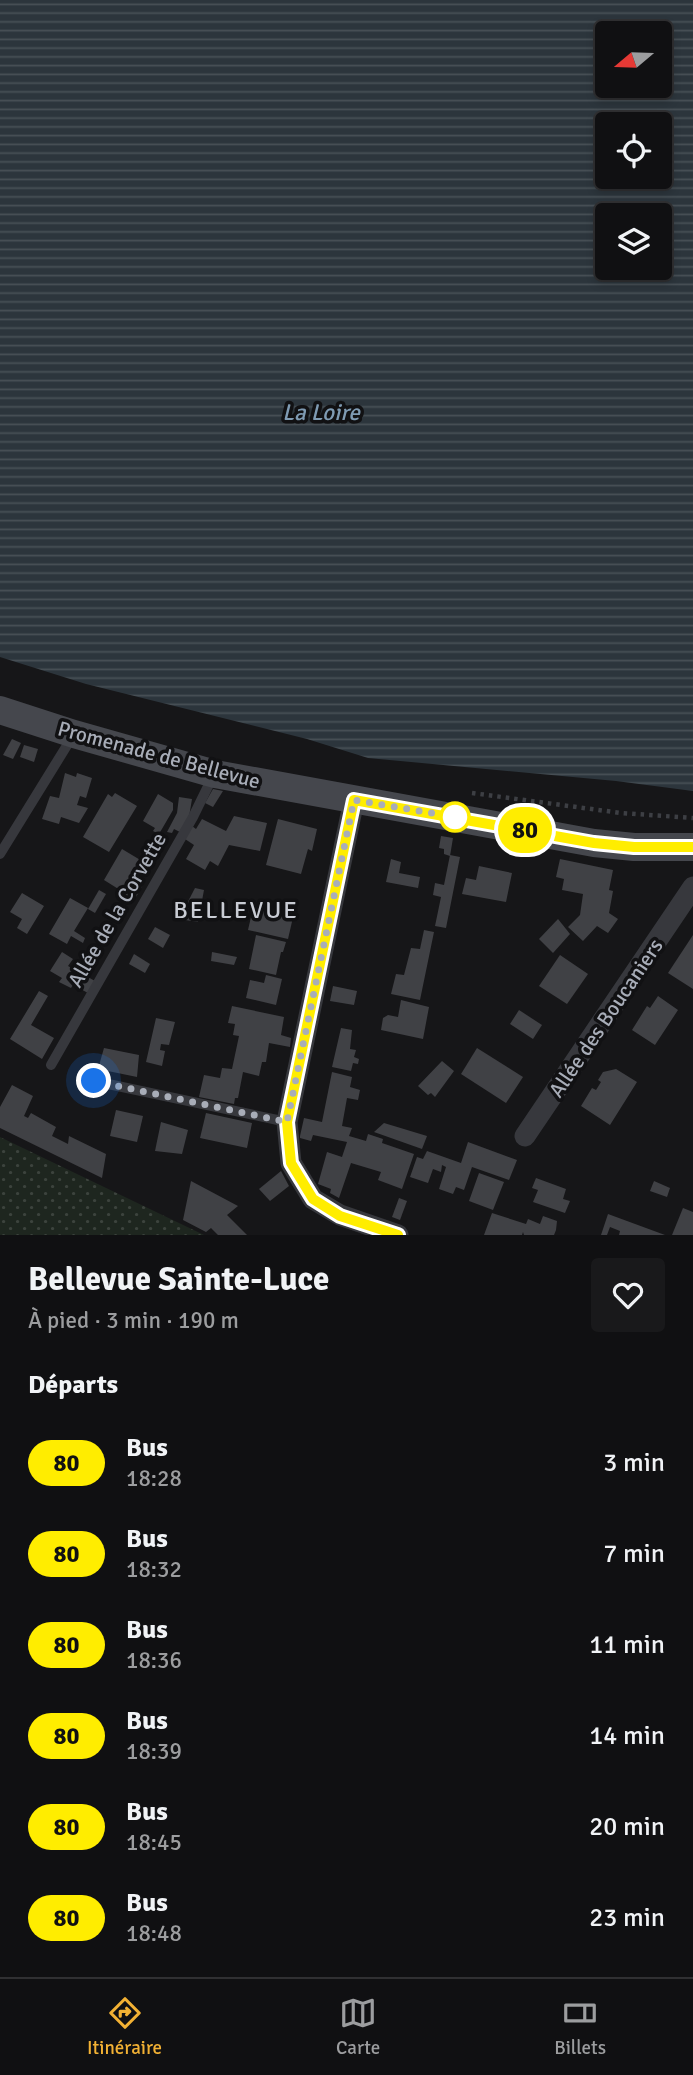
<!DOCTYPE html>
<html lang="fr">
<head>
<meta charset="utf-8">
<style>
	:root { --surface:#101012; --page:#19191b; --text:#f1f3f6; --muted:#9c9d9f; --line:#303032; --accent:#f2b134 }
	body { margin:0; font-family:Signika,sans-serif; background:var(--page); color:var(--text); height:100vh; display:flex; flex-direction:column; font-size:26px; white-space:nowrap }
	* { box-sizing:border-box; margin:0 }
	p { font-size:23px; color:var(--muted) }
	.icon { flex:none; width:38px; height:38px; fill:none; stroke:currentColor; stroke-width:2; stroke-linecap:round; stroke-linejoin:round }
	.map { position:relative; height:1235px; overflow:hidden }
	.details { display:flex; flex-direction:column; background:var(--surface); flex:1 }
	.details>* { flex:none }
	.badge { padding:0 14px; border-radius:23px; font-size:24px; line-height:46px }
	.needle { width:46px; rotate:251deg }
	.buttons { position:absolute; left:595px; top:21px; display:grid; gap:14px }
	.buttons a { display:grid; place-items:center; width:77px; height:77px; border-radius:7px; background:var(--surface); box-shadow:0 4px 10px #0003,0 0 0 2px var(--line); font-size:35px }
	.you { position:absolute; width:35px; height:35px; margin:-18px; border:5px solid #fff; border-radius:50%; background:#1a73e8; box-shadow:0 0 0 10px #1a73e833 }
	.map>.badge { position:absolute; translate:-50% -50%; box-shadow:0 0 0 4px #fff }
	h2 { padding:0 28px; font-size:26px; line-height:63px }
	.round { display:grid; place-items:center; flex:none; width:74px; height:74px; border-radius:7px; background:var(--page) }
	.summary { display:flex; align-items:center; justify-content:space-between; height:119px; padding:0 28px }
	h1 { font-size:33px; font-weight:800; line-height:52px }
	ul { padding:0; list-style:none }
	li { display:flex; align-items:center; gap:21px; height:91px; padding:0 28px }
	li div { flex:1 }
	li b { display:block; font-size:26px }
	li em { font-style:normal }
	li .badge { min-width:77px; font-weight:700; text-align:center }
	.dock { display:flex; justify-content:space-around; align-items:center; height:98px; border-top:2px solid var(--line); background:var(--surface); font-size:19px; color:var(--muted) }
	.dock a { display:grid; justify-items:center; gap:4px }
	.dock .selected { color:var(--accent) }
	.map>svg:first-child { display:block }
</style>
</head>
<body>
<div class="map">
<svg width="693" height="1235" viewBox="0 0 693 1235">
	<defs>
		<pattern id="grass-dots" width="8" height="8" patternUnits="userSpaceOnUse" patternTransform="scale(1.75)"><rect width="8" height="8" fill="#1e261f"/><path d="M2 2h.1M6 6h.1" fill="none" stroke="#3c433d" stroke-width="1.8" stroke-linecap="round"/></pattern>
		<pattern id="water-rules" width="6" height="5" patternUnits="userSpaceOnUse" patternTransform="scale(1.75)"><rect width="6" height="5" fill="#2c353c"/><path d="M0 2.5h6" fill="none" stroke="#485056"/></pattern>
	</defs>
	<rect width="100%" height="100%" fill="#161618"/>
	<polygon fill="url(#grass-dots)" points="0,1137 204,1235 0,1235"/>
	<path fill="url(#water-rules)" fill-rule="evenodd" d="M0 0H693V791L616 781 368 758 307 739 86 684 0 657ZM607 33H660V86H607ZM607 124H660V177H607ZM607 215H660V268H607Z"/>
	<g fill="#404145">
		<polygon points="12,739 21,743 13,759 3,755"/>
		<polygon points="24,745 38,749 34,762 20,757"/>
		<polygon points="65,773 76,777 77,773 92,778 86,798 80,796 77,805 88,808 79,823 61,817 59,824 42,819 50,796 59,798"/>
		<polygon points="213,789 223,791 213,807 205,803"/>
		<polygon points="115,793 137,806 109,852 83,837 108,794 112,797"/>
		<polygon points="158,794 173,803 173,810 159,834 153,831 155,828 143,821"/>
		<polygon points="179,797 192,799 189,817 180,832 174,829 172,833 167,832 177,813"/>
		<polygon points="234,816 267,823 260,851 229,845 218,866 210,861 205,870 186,859 194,845 185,839 192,826 196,829 202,819 226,831"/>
		<polygon points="278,819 317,829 312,851 308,849 301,874 266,865"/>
		<polygon points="441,836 453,838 450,856 444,854 444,849 439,848"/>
		<polygon points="122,849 147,864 136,883 142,887 133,902 118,894 120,890 104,880"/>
		<polygon points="450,855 460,857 446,928 435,926 441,897 433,895 435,883 444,885"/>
		<polygon points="391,859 401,862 399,873 420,877 418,888 386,882"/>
		<polygon points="560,859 613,870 609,890 613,891 609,913 618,919 608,933 597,926 583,941 568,927 580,915 583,894 562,890 564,879 556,877"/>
		<polygon points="479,866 512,873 506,902 462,894 466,878 476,880"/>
		<polygon points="195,888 204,890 198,922 179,919"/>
		<polygon points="99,890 106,894 95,913 88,909"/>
		<polygon points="22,893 44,906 27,934 17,928 22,919 10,912"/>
		<polygon points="70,898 88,908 74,931 85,938 83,943 71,936 67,944 49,934"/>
		<polygon points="254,904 294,913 288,939 248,930"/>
		<polygon points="558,919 570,934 553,953 539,939"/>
		<polygon points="155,927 170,935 163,948 148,939"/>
		<polygon points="424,930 434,932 420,1000 391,994 396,974 404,975 411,948 420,949"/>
		<polygon points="256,935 286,942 283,952 281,952 276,975 249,969"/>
		<polygon points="693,935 693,989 668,973"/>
		<polygon points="62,952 73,959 68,966 95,981 88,993 73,985 71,988 59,982 62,978 50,971"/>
		<polygon points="212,952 237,957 234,965 211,961"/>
		<polygon points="134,954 150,964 145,973 129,964"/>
		<polygon points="560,955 588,974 567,1004 539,986"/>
		<polygon points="266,975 282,979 276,1005 246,998 250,980 264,983"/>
		<polygon points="333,986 357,991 354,1005 330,1001"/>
		<polygon points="39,991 48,996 31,1025 54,1038 42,1059 10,1039"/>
		<polygon points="658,996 678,1010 655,1045 632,1030 647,1006 650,1008"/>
		<polygon points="401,1000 429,1007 423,1039 381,1030 383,1018 388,1015 398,1017"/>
		<polygon points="232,1006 284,1017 281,1035 291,1038 290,1047 269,1043 266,1062 262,1062 259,1076 243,1072 238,1098 235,1098 234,1104 199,1097 204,1075 220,1078 222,1068 232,1069 239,1036 233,1035 235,1024 228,1023"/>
		<polygon points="519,1010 542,1025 533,1039 510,1024"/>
		<polygon points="156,1018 175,1022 169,1045 161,1044 160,1050 165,1051 162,1066 146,1062"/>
		<polygon points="341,1028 352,1030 350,1049 356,1050 354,1057 359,1059 358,1064 353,1063 351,1071 332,1067"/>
		<polygon points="104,1048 139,1055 137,1077 98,1069"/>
		<polygon points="477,1048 523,1077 506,1103 461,1074"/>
		<polygon points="442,1061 454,1071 435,1097 431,1093 428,1095 418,1086"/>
		<polygon points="616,1069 637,1082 610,1125 581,1106 592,1088 596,1090 601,1082 598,1080 603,1072"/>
		<polygon points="332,1072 352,1077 350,1087 360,1090 358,1100 347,1098 342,1126 352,1128 349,1136 366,1141 368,1134 383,1139 382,1143 414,1154 402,1189 378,1180 381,1172 351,1163 339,1198 330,1193 331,1189 318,1184 327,1152 342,1157 347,1142 313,1135 311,1141 300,1138 300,1136 304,1118 322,1122"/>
		<polygon points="12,1085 33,1096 24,1116 28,1118 31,1113 56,1127 52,1136 68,1144 69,1136 106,1154 102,1178 0,1128 0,1107"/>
		<polygon points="116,1110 143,1116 137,1142 110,1136"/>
		<polygon points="206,1113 252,1123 247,1148 200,1138"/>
		<polygon points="161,1122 188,1130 182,1154 155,1151"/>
		<polygon points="384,1123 427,1136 422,1149 374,1132"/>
		<polygon points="468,1142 517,1160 509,1180 472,1167 464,1190 456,1187 453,1194 439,1189 446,1167 442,1165 441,1172 433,1169 428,1183 410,1177 417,1157 423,1159 427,1151 461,1163"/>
		<polygon points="281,1171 289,1186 270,1201 259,1189"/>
		<polygon points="479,1173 504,1182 493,1210 469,1201"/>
		<polygon points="536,1178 566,1189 563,1199 570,1201 565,1213 533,1202 538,1190 532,1188"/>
		<polygon points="191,1181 238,1206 227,1215 247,1235 218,1235 211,1228 206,1232 183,1220"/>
		<polygon points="654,1181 670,1188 667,1197 650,1191"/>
		<polygon points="399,1198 407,1201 400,1220 392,1217"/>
		<polygon points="683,1208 693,1212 693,1235 672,1235"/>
		<polygon points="492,1213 526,1224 528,1219 540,1224 543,1216 557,1221 556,1230 554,1235 524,1235 523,1232 522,1235 484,1235"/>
		<polygon points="608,1214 665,1235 619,1235 620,1231 610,1227 607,1235 601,1235"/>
	</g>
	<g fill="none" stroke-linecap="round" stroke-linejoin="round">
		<polyline stroke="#3d3f44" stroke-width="4.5" stroke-dasharray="3.5 5" stroke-linecap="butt" points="472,793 621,813 693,818"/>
		<g stroke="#37383d" stroke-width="10">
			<polyline points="0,854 74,734"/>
			<polyline points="51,1065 193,817 213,776"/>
			<polyline points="94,1081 287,1122"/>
		</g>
		<g stroke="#37383d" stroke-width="21">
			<polyline points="354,800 287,1122 291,1163 313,1199 340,1215 398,1235"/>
			<polyline points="525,1136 693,887"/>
		</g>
		<polyline stroke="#45474d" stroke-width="28" points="0,710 74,734 215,774 594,843 634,847 693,847"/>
	</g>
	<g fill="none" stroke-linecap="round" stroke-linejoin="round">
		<g stroke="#fff" stroke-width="16">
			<polyline id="line" points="398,1235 340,1216 313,1199 291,1163 287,1122 354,800 594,843 634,847 693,847"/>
		</g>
		<use href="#line" stroke="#ffed00" stroke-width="10"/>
		<polyline stroke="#a8adb8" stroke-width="7" stroke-dasharray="0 12.6" points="94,1081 287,1122 354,800 455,817"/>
	</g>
	<circle fill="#fff" stroke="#ffed00" stroke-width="3.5" cx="455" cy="817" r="14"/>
	<g text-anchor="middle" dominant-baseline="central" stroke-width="7" stroke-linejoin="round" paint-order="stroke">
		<g font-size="21" fill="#a8adb8" stroke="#111113">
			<text transform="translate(159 755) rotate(15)">Promenade de Bellevue</text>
			<text transform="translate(117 910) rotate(-60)">Allée de la Corvette</text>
			<text transform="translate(606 1018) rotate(-56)">Allée des Boucaniers</text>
		</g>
		<g font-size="23" font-style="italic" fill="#7f9bb3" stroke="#111113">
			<text x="321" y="412">La Loire</text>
		</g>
		<g font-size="24" letter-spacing="2" fill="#c9ccd4" stroke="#111113">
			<text x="236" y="910">BELLEVUE</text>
		</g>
	</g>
</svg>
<div class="buttons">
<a><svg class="needle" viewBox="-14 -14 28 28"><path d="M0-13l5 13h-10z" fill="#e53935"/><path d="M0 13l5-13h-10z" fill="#9c9d9f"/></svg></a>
<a><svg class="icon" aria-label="locate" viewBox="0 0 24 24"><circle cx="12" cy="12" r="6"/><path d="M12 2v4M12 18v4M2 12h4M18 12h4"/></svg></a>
<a><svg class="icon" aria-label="layers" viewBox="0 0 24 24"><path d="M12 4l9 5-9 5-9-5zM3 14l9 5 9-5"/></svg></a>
</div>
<div class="you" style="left:94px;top:1081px"></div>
<b class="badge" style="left:525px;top:830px;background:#ffed00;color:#111">80</b>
</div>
<section class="details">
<div class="summary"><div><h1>Bellevue Sainte-Luce</h1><p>À pied · 3 min · 190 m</p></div><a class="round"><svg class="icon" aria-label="heart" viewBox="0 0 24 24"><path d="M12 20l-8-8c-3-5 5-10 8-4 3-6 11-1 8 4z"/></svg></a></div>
<h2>Départs</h2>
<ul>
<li><span class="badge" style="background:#ffed00;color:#111">80</span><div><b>Bus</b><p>18:28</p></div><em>3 min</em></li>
<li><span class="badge" style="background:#ffed00;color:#111">80</span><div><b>Bus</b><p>18:32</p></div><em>7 min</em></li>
<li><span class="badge" style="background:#ffed00;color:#111">80</span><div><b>Bus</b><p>18:36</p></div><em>11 min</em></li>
<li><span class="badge" style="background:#ffed00;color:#111">80</span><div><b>Bus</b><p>18:39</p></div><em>14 min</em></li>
<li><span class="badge" style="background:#ffed00;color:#111">80</span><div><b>Bus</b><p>18:45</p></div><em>20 min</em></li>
<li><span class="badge" style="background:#ffed00;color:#111">80</span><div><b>Bus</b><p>18:48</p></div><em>23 min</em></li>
</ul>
</section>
<nav class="dock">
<a class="selected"><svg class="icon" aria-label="directions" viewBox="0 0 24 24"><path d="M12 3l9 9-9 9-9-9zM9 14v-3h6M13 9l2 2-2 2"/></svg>Itinéraire</a>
<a><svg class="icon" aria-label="map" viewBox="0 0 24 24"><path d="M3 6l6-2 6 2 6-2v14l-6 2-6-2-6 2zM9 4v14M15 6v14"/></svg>Carte</a>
<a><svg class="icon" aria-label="tickets" viewBox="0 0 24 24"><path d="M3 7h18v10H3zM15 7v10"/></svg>Billets</a>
</nav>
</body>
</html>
